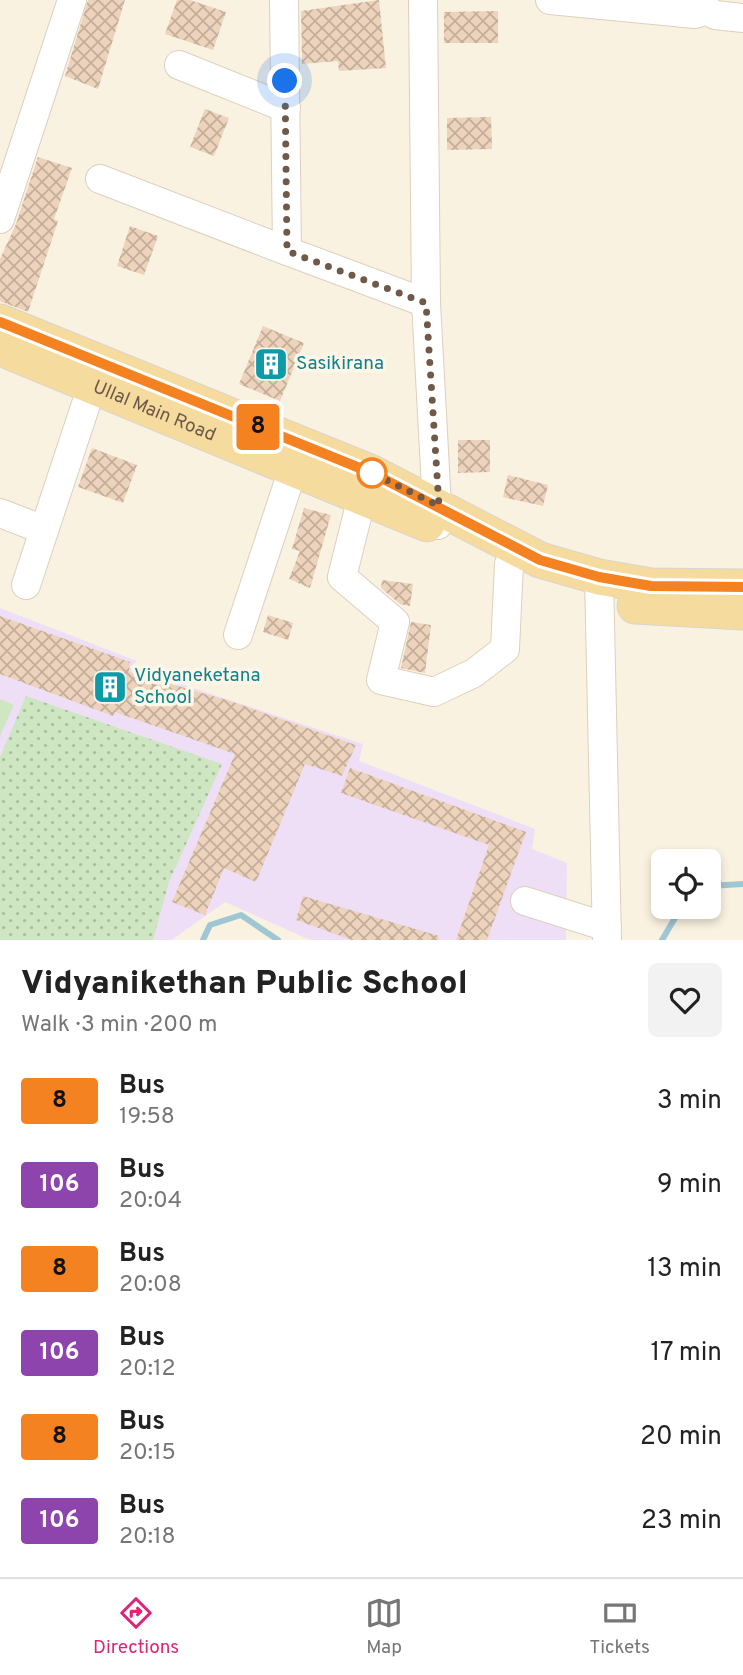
<!DOCTYPE html>
<html lang="en">
<head>
<meta charset="utf-8">
<style>
	:root { --surface:#fff; --page:#f2f2f2; --text:#222; --muted:#767676; --line:#e0e0e0; --accent:#db2777 }
	body { margin:0; font-family:Overpass,sans-serif; background:var(--page); color:var(--text); height:100vh; display:flex; flex-direction:column; font-size:26px; white-space:nowrap }
	* { box-sizing:border-box; margin:0 }
	p { font-size:23px; color:var(--muted) }
	.icon { flex:none; width:38px; height:38px; fill:none; stroke:currentColor; stroke-width:2; stroke-linecap:round; stroke-linejoin:round }
	.map { position:relative; height:940px; overflow:hidden }
	.panel { display:flex; flex-direction:column; background:var(--surface); flex:1 }
	.panel>* { flex:none }
	.badge { padding:0 14px; border-radius:5px; font-size:24px; line-height:46px }
	.buttons { position:absolute; left:651px; top:849px; display:grid; gap:14px }
	.buttons a { display:grid; place-items:center; width:70px; height:70px; border-radius:10px; background:var(--surface); box-shadow:0 4px 10px #0003; font-size:35px }
	.you { position:absolute; width:35px; height:35px; margin:-18px; border:5px solid #fff; border-radius:50%; background:#1a73e8; box-shadow:0 0 0 10px #1a73e833 }
	.map>.badge { position:absolute; translate:-50% -50%; box-shadow:0 0 0 4px #fff }
	.round { display:grid; place-items:center; flex:none; width:74px; height:74px; border-radius:10px; background:var(--page) }
	.headline { display:flex; align-items:center; justify-content:space-between; height:119px; padding:0 21px }
	h1 { font-size:33px; font-weight:800; line-height:52px }
	ul { padding:0; list-style:none }
	li { display:flex; align-items:center; gap:21px; height:84px; padding:0 21px }
	li div { flex:1 }
	li b { display:block; font-size:26px }
	li em { font-style:normal }
	li .badge { min-width:77px; font-weight:700; text-align:center }
	.tab-bar { display:flex; justify-content:space-around; align-items:center; height:98px; border-top:2px solid var(--line); background:var(--surface); font-size:19px; color:var(--muted) }
	.tab-bar a { display:grid; justify-items:center; gap:4px }
	.tab-bar .current { color:var(--accent) }
	.map>svg:first-child { display:block }
</style>
</head>
<body>
<div class="map">
<svg width="743" height="940" viewBox="0 0 743 940">
	<defs>
		<pattern id="park-dots" width="8" height="8" patternUnits="userSpaceOnUse" patternTransform="scale(1.75)"><rect width="8" height="8" fill="#cee6c1"/><path d="M2 2h.1M6 6h.1" fill="none" stroke="#abbd9f" stroke-width="1.8" stroke-linecap="round"/></pattern>
		<pattern id="building-cross-hatch" width="8" height="8" patternUnits="userSpaceOnUse" patternTransform="scale(1.75)"><rect width="8" height="8" fill="#edd3bb"/><path d="M0 0l8 8M0 8l8-8" fill="none" stroke="#c4ae9a"/></pattern>
	</defs>
	<rect width="100%" height="100%" fill="#faf2e1"/>
	<polygon fill="#efdff6" points="0,608 137,661 130,667 363,744 359,761 535,829 532,849 567,863 566,940 310,940 225,902 172,940 0,940"/>
	<polygon fill="url(#park-dots)" points="26,696 222,764 169,882 153,940 0,940 0,757"/>
	<polygon fill="#cee6c1" points="0,699 14,705 0,736"/>
	<g fill="none" stroke-linecap="round" stroke-linejoin="round">
		<g stroke="#9fc7d3" stroke-width="6">
			<polyline points="709,886 743,884"/>
			<polyline points="203,940 210,925 241,915 278,940"/>
			<polyline points="662,940 682,906"/>
		</g>
	</g>
	<g fill="url(#building-cross-hatch)">
		<polygon points="88,0 125,0 98,89 65,76"/>
		<polygon points="177,0 190,0 226,12 213,50 165,34"/>
		<polygon points="379,0 386,68 339,71 338,61 302,64 301,11"/>
		<polygon points="498,11 498,43 444,43 444,12"/>
		<polygon points="205,109 229,118 214,156 190,147"/>
		<polygon points="491,117 492,149 447,150 447,118"/>
		<polygon points="38,157 72,168 54,219 58,221 28,312 0,301 0,259 16,224"/>
		<polygon points="130,226 158,236 144,275 117,266"/>
		<polygon points="263,326 304,343 280,401 239,384"/>
		<polygon points="458,440 490,440 490,472 458,473"/>
		<polygon points="92,448 137,465 123,503 78,487"/>
		<polygon points="508,475 548,485 543,506 503,497"/>
		<polygon points="304,508 331,515 310,588 289,579 300,551 292,549"/>
		<polygon points="382,580 413,584 410,606 400,604 381,588"/>
		<polygon points="268,615 293,623 288,640 263,632"/>
		<polygon points="0,616 130,662 129,672 230,701 356,745 342,776 305,764 256,882 224,868 205,915 172,902 235,754 115,712 113,716 0,674"/>
		<polygon points="411,622 431,625 425,673 401,668"/>
		<polygon points="350,768 526,832 487,940 456,940 489,845 341,793"/>
		<polygon points="303,896 439,936 438,940 352,940 296,920"/>
	</g>
	<g fill="none" stroke-linecap="round" stroke-linejoin="round">
		<g stroke="#ddcfbe" stroke-width="30">
			<g id="minor">
				<polyline points="284,0 287,251 426,303"/>
				<polyline points="423,0 426,303 438,525"/>
				<polyline points="550,0 695,14 707,10 715,15 743,18"/>
				<polyline points="179,65 286,108"/>
				<polyline points="100,179 287,251"/>
				<polyline points="0,219 72,0"/>
				<polyline points="362,497 342,577 395,622 381,680 434,692 474,673 505,649 509,564"/>
				<polyline points="0,513 44,530"/>
				<polyline points="599,577 607,940"/>
				<polyline points="26,585 92,386"/>
				<polyline points="238,635 293,469"/>
				<polyline points="525,901 607,927"/>
			</g>
		</g>
		<g stroke="#dad4d0" stroke-width="37">
			<g id="major">
				<polyline points="0,322 372,473 540,560 599,577 651,586 743,587"/>
				<path id="s1" d="M10 352 427 524"/>
				<polyline points="635,606 743,612"/>
			</g>
		</g>
		<use href="#minor" stroke="#fff" stroke-width="28"/>
		<use href="#major" stroke="#f5db9e" stroke-width="35"/>
	</g>
	<g fill="none" stroke-linecap="round" stroke-linejoin="round">
		<g stroke="#fff" stroke-width="16">
			<polyline id="line" points="0,322 372,473 540,560 599,577 651,586 743,587"/>
		</g>
		<use href="#line" stroke="#f58220" stroke-width="10"/>
		<polyline stroke="#6f5a4a" stroke-width="7" stroke-dasharray="0 12.6" points="285,81 287,251 426,303 439,506 372,473"/>
	</g>
	<defs>
		<g id="building-square" transform="scale(1.75)"><rect x="-9" y="-9" width="18" height="18" rx="4" fill="#0f9aa8" stroke="#fef6e7"/><path d="M-4-6H4V6H1V3H-1V6H-4ZM-2.5-4.3h1.7v1.8h-1.7ZM.8-4.3h1.7v1.8H.8ZM-2.5-1h1.7V.8h-1.7ZM.8-1h1.7V.8H.8Z" fill="#fff"/></g>
	</defs>
	<g fill-rule="evenodd">
		<use href="#building-square" x="271" y="364"/>
		<use href="#building-square" x="110" y="687"/>
	</g>
	<circle fill="#fff" stroke="#f58220" stroke-width="3.5" cx="372" cy="473" r="14"/>
	<g text-anchor="middle" dominant-baseline="central" stroke-width="7" stroke-linejoin="round" paint-order="stroke">
		<g font-size="19" fill="#0d838f" stroke="#fef6e7" text-anchor="start">
			<text x="296" y="364">Sasikirana</text>
			<text x="134" y="676">Vidyaneketana<tspan x="134" dy="22">School</tspan></text>
		</g>
		<g font-size="19" fill="#6f5a4a" stroke="#fef6e7">
			<text stroke="none"><textPath href="#s1" startOffset="156">Ullal Main Road</textPath></text>
		</g>
	</g>
</svg>
<div class="buttons">
<a><svg class="icon" aria-label="locate" viewBox="0 0 24 24"><circle cx="12" cy="12" r="6"/><path d="M12 2v4M12 18v4M2 12h4M18 12h4"/></svg></a>
</div>
<div class="you" style="left:285px;top:81px"></div>
<b class="badge" style="left:258px;top:427px;background:#f58220;color:#111">8</b>
</div>
<section class="panel">
<div class="headline"><div><h1>Vidyanikethan Public School</h1><p>Walk · 3 min · 200 m</p></div><a class="round"><svg class="icon" aria-label="heart" viewBox="0 0 24 24"><path d="M12 20l-8-8c-3-5 5-10 8-4 3-6 11-1 8 4z"/></svg></a></div>
<ul>
<li><span class="badge" style="background:#f58220;color:#111">8</span><div><b>Bus</b><p>19:58</p></div><em>3 min</em></li>
<li><span class="badge" style="background:#8e44ad;color:#fff">106</span><div><b>Bus</b><p>20:04</p></div><em>9 min</em></li>
<li><span class="badge" style="background:#f58220;color:#111">8</span><div><b>Bus</b><p>20:08</p></div><em>13 min</em></li>
<li><span class="badge" style="background:#8e44ad;color:#fff">106</span><div><b>Bus</b><p>20:12</p></div><em>17 min</em></li>
<li><span class="badge" style="background:#f58220;color:#111">8</span><div><b>Bus</b><p>20:15</p></div><em>20 min</em></li>
<li><span class="badge" style="background:#8e44ad;color:#fff">106</span><div><b>Bus</b><p>20:18</p></div><em>23 min</em></li>
</ul>
</section>
<nav class="tab-bar">
<a class="current"><svg class="icon" aria-label="directions" viewBox="0 0 24 24"><path d="M12 3l9 9-9 9-9-9zM9 14v-3h6M13 9l2 2-2 2"/></svg>Directions</a>
<a><svg class="icon" aria-label="map" viewBox="0 0 24 24"><path d="M3 6l6-2 6 2 6-2v14l-6 2-6-2-6 2zM9 4v14M15 6v14"/></svg>Map</a>
<a><svg class="icon" aria-label="tickets" viewBox="0 0 24 24"><path d="M3 7h18v10H3zM15 7v10"/></svg>Tickets</a>
</nav>
</body>
</html>
